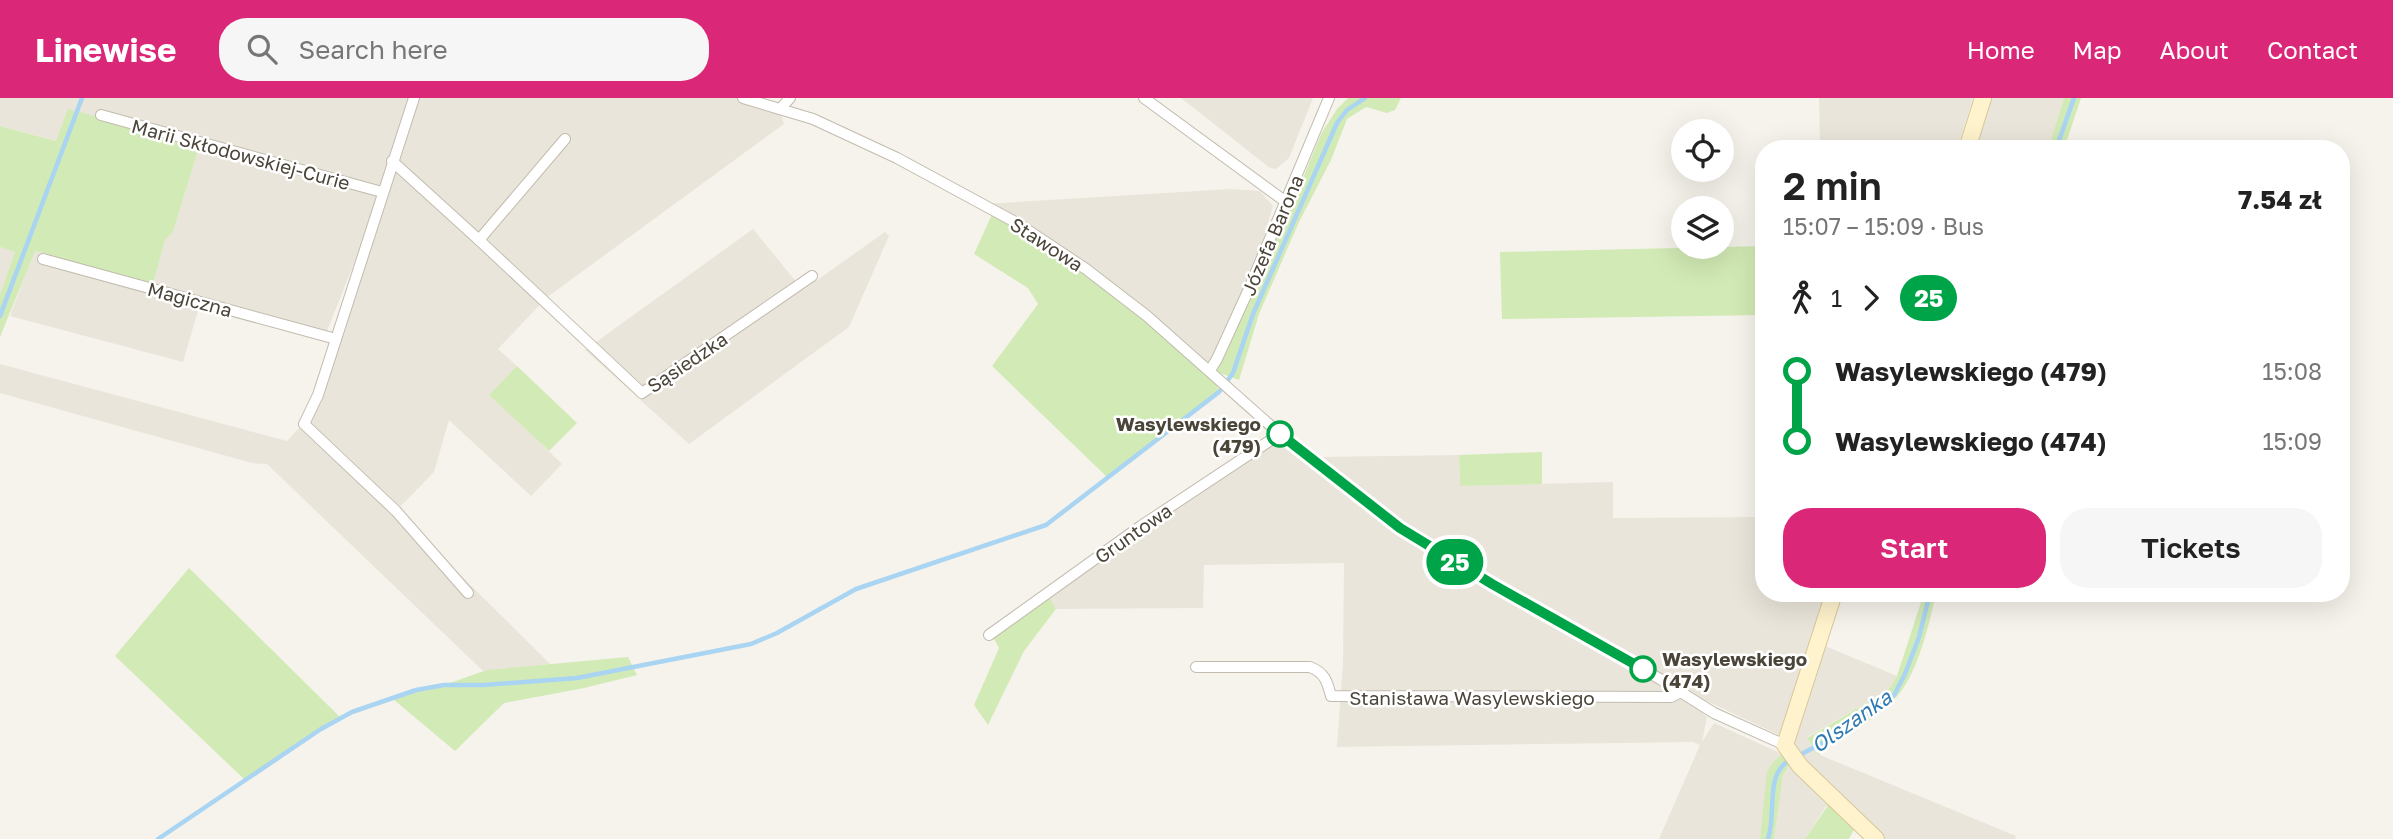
<!DOCTYPE html>
<html lang="en">
<head>
<meta charset="utf-8">
<style>
	:root { --surface:#fff; --page:#f6f6f6; --text:#222; --muted:#767676; --accent:#db2777 }
	body { margin:0; font-family:"Golos Text",sans-serif; background:var(--page); color:var(--text); height:100vh; display:flex; flex-direction:column; font-size:26px; white-space:nowrap }
	* { box-sizing:border-box; margin:0 }
	p { font-size:23px; color:var(--muted) }
	.icon { flex:none; width:38px; height:38px; fill:none; stroke:currentColor; stroke-width:2; stroke-linecap:round; stroke-linejoin:round }
	.map { position:relative; flex:1; overflow:hidden }
	.sheet { position:absolute; left:1755px; top:42px; width:595px; height:462px; display:flex; flex-direction:column; background:var(--surface); border-radius:28px; box-shadow:0 7px 28px #0002 }
	.sheet>* { flex:none }
	.badge { padding:0 14px; border-radius:23px; font-size:24px; line-height:46px }
	.controls { position:absolute; left:1671px; top:21px; display:grid; gap:14px }
	.controls a { display:grid; place-items:center; width:63px; height:63px; border-radius:50%; background:var(--surface); box-shadow:0 7px 28px #0002; font-size:35px }
	.map>.badge { position:absolute; translate:-50% -50%; box-shadow:0 0 0 4px #fff }
	.legs { display:flex; align-items:center; gap:10px; height:77px; padding:0 28px; font-size:23px }
	.legs p { margin-inline-start:auto }
	.headline { display:flex; align-items:center; justify-content:space-between; height:119px; padding:0 28px }
	h1 { font-size:38px; font-weight:600; line-height:52px }
	.action { display:flex; gap:14px; margin-top:auto; padding:14px 28px }
	.action a { flex:1; height:80px; border-radius:28px; background:var(--accent); color:#fff; font-size:28px; font-weight:600; line-height:80px; text-align:center }
	.action a+a { background:var(--page); color:var(--text) }
	ul { padding:0 28px; list-style:none }
	li { display:flex; align-items:center; gap:24px; height:70px; font-size:26px }
	li i { display:grid; place-items:center; width:10px; height:100%; margin:0 9px; background:currentColor }
	li i::after { content:''; width:18px; height:18px; margin:-9px; border:5px solid; border-radius:50%; background:var(--surface) }
	li p { margin-inline-start:auto }
	li:first-child i { background:linear-gradient(#0000 50%,currentColor 0) }
	li:last-child i { background:linear-gradient(currentColor 50%,#0000 0) }
	header { display:flex; align-items:center; gap:42px; box-sizing:border-box; height:98px; padding:0 35px; background:var(--accent); color:#fff }
	header strong { font-size:33px }
	nav { display:flex; gap:38px; margin-inline-start:auto; font-size:24px }
	.search { width:490px; height:63px; background:var(--page); display:flex; align-items:center; gap:18px; box-sizing:border-box; padding:0 24px; border-radius:28px; color:var(--muted); font-size:26px }
	.map>svg:first-child { display:block }
</style>
</head>
<body>
<header>
<strong>Linewise</strong>
<div class="search"><svg class="icon" aria-label="search" viewBox="0 0 24 24"><circle cx="10" cy="10" r="6"/><path d="M15 15l6 6"/></svg>Search here</div>
<nav><a>Home</a><a>Map</a><a>About</a><a>Contact</a></nav>
</header>
<div class="map">
<svg width="2393" height="741" viewBox="0 0 2393 741">
	<rect width="100%" height="100%" fill="#f6f3ec"/>
	<g fill="#eae5da">
		<polygon points="0,0 743,0 780,11 784,26 546,200 498,251 517,268 490,297 562,366 531,398 449,322 434,374 396,413 550,566 483,573 267,366 252,365 0,295 0,266 287,343 320,307 351,208 379,102 327,233 202,199 183,264 10,218 34,153 153,185 165,142 173,134 200,46 68,12 57,43 0,28"/>
		<polygon points="1181,0 1313,0 1289,60 1276,71 1270,70"/>
		<polygon points="1819,0 1973,0 1957,51 1820,51"/>
		<polygon points="1989,0 2064,0 2048,51 1974,51"/>
		<polygon points="1231,91 1260,93 1273,108 1248,193 1210,272 983,106"/>
		<polygon points="753,131 803,192 885,134 889,138 849,229 689,346 585,252"/>
		<polygon points="0,149 15,154 0,196"/>
		<polygon points="1280,336 1313,363 1318,359 1459,357 1460,388 1613,384 1613,420 1764,419 1764,495 1834,495 1825,548 1897,578 1888,592 1807,639 1813,649 1820,657 2016,738 2015,741 1876,741 1826,708 1805,741 1774,741 1783,677 1790,666 1816,550 1779,637 1664,583 1707,619 1702,644 1714,625 1782,656 1772,665 1760,741 1659,741 1700,647 1693,644 1337,649 1343,564 1344,465 1204,467 1203,510 1056,511 1047,495"/>
	</g>
	<g fill="#d2eab5">
		<polygon points="1348,0 1401,0 1395,12 1387,15 1366,9 1347,21 1331,62 1299,124 1259,216 1239,282 1211,272 1219,294 1108,380 992,268 1038,206 1028,190 974,156 994,112 1017,125 1210,271 1291,109 1321,36 1337,11"/>
		<polygon points="2064,0 2081,0 2064,51 2048,51"/>
		<polygon points="68,11 200,46 173,134 165,142 153,186 35,153 0,239 0,196 15,154 0,149 0,28 56,43"/>
		<polygon points="1764,148 1764,217 1502,221 1500,154"/>
		<polygon points="517,268 577,325 549,353 489,297"/>
		<polygon points="1542,354 1542,386 1460,388 1459,357"/>
		<polygon points="189,470 341,620 321,631 245,682 115,558"/>
		<polygon points="1047,495 1056,511 1024,553 988,627 974,607 999,550 991,535"/>
		<path d="M1924 495H1936C1930 523 1920 565 1904 589 1895 603 1879 616 1865 626 1850 637 1830 642 1819 657L1807 640 1888 592 1897 578Z"/>
		<polygon points="628,559 637,577 584,590 504,605 455,653 393,601 416,593 444,589 444,587 487,572"/>
		<polygon points="1782,656 1790,666 1783,677 1774,741 1760,741 1767,674 1772,665"/>
		<polygon points="1833,700 1858,724 1849,741 1805,741"/>
	</g>
	<g fill="none" stroke-linecap="round" stroke-linejoin="round">
		<g stroke="#a9d4f2" stroke-width="4.5">
			<polyline points="2056,51 2074,0"/>
			<polyline points="0,218 82,0"/>
			<polyline points="1798,658 1848,631 1894,597 1905,576 1919,539 1930,495"/>
			<polyline points="158,741 321,631 352,614 416,592 444,587 484,587 577,580 751,546 777,535 856,491 1046,427 1219,294 1233,275 1253,216 1337,25 1347,12 1365,0"/>
			<path d="M1768 741C1777 716 1764 676 1790 662"/>
		</g>
		<g stroke="#c2bbae" stroke-width="12">
			<g id="street">
				<polyline points="414,0 318,297 304,326 396,413 468,495"/>
				<polyline points="743,0 813,21 897,60 1017,125 1086,171 1147,218 1280,336 1400,430 1492,486 1660,581 1714,615 1785,647"/>
				<polyline points="1144,0 1286,104"/>
				<polyline points="780,11 790,0"/>
				<polyline points="101,17 382,94"/>
				<polyline points="392,63 479,142 565,41"/>
				<polyline points="479,142 642,295 812,178"/>
				<polyline points="43,161 336,241"/>
				<polyline points="1210,272 1217,261 1248,193 1329,0"/>
				<polyline points="989,537 1141,428 1280,336"/>
				<path d="M1196 569H1310C1325 575 1327 583 1331 598L1671 599 1681 594"/>
			</g>
		</g>
		<g stroke="#d6c79b" stroke-width="18">
			<g id="secondary">
				<polyline points="1967,51 1983,0"/>
				<polyline points="1834,495 1785,647 1800,668 1876,741"/>
			</g>
		</g>
		<use href="#street" stroke="#fff" stroke-width="10"/>
		<use href="#secondary" stroke="#fff3cd" stroke-width="16"/>
	</g>
	<g fill="none" stroke-linecap="round" stroke-linejoin="round">
		<g stroke="#fff" stroke-width="16">
			<polyline id="line-1" points="1280,336 1400,430 1492,486 1643,571"/>
		</g>
		<use href="#line-1" stroke="#00a448" stroke-width="10"/>
	</g>
	<g fill="#fff" stroke="#00a448" stroke-width="3.5">
		<circle cx="1280" cy="336" r="12"/>
		<circle cx="1643" cy="571" r="12"/>
	</g>
	<g text-anchor="middle" dominant-baseline="central" stroke-width="5" stroke-linejoin="round" paint-order="stroke">
		<g font-size="19" fill="#4b4439" stroke="#fff">
			<text transform="translate(241 56) rotate(15)">Marii Skłodowskiej-Curie</text>
			<text transform="translate(1272 137) rotate(-67)">Józefa Barona</text>
			<text transform="translate(1047 146) rotate(33)">Stawowa</text>
			<text transform="translate(190 201) rotate(15)">Magiczna</text>
			<text transform="translate(687 264) rotate(-34)">Sąsiedzka</text>
			<text transform="translate(1133 435) rotate(-35)">Gruntowa</text>
			<text x="1472" y="599">Stanisława Wasylewskiego</text>
		</g>
		<g font-size="19" font-weight="bold" fill="#4b4439" stroke="#fff" text-anchor="end">
			<text x="1261" y="325">Wasylewskiego<tspan x="1261" dy="22">(479)</tspan></text>
			<text x="1662" y="560" text-anchor="start">Wasylewskiego<tspan x="1662" dy="22">(474)</tspan></text>
		</g>
		<g font-size="21" font-style="italic" fill="#2e7ab2" stroke="#fff">
			<text transform="translate(1851 623) rotate(-35)">Olszanka</text>
		</g>
	</g>
</svg>
<div class="controls">
<a><svg class="icon" aria-label="locate" viewBox="0 0 24 24"><circle cx="12" cy="12" r="6"/><path d="M12 2v4M12 18v4M2 12h4M18 12h4"/></svg></a>
<a><svg class="icon" aria-label="layers" viewBox="0 0 24 24"><path d="M12 4l9 5-9 5-9-5zM3 14l9 5 9-5"/></svg></a>
</div>
<b class="badge" style="left:1455px;top:464px;background:#00a448;color:#fff">25</b>
<section class="sheet">
<div class="headline"><div><h1>2 min</h1><p>15:07 – 15:09 · Bus</p></div><b>7.54 zł</b></div>
<div class="legs"><svg class="icon" aria-label="walk" viewBox="0 0 24 24"><circle cx="13" cy="4" r="2"/><path d="M13 8l-2 6 4 7M11 14l-3 7M7 12l3-4h3l4 4"/></svg>1<svg class="icon" aria-label="forward" viewBox="0 0 24 24"><path d="M9 5l7 7-7 7"/></svg><b class="badge" style="background:#00a448;color:#fff">25</b></div>
<ul>
<li><i style="color:#00a448"></i><b>Wasylewskiego (479)</b><p>15:08</p></li>
<li><i style="color:#00a448"></i><b>Wasylewskiego (474)</b><p>15:09</p></li>
</ul>
<div class="action"><a>Start</a><a>Tickets</a></div>
</section>
</div>
</body>
</html>
